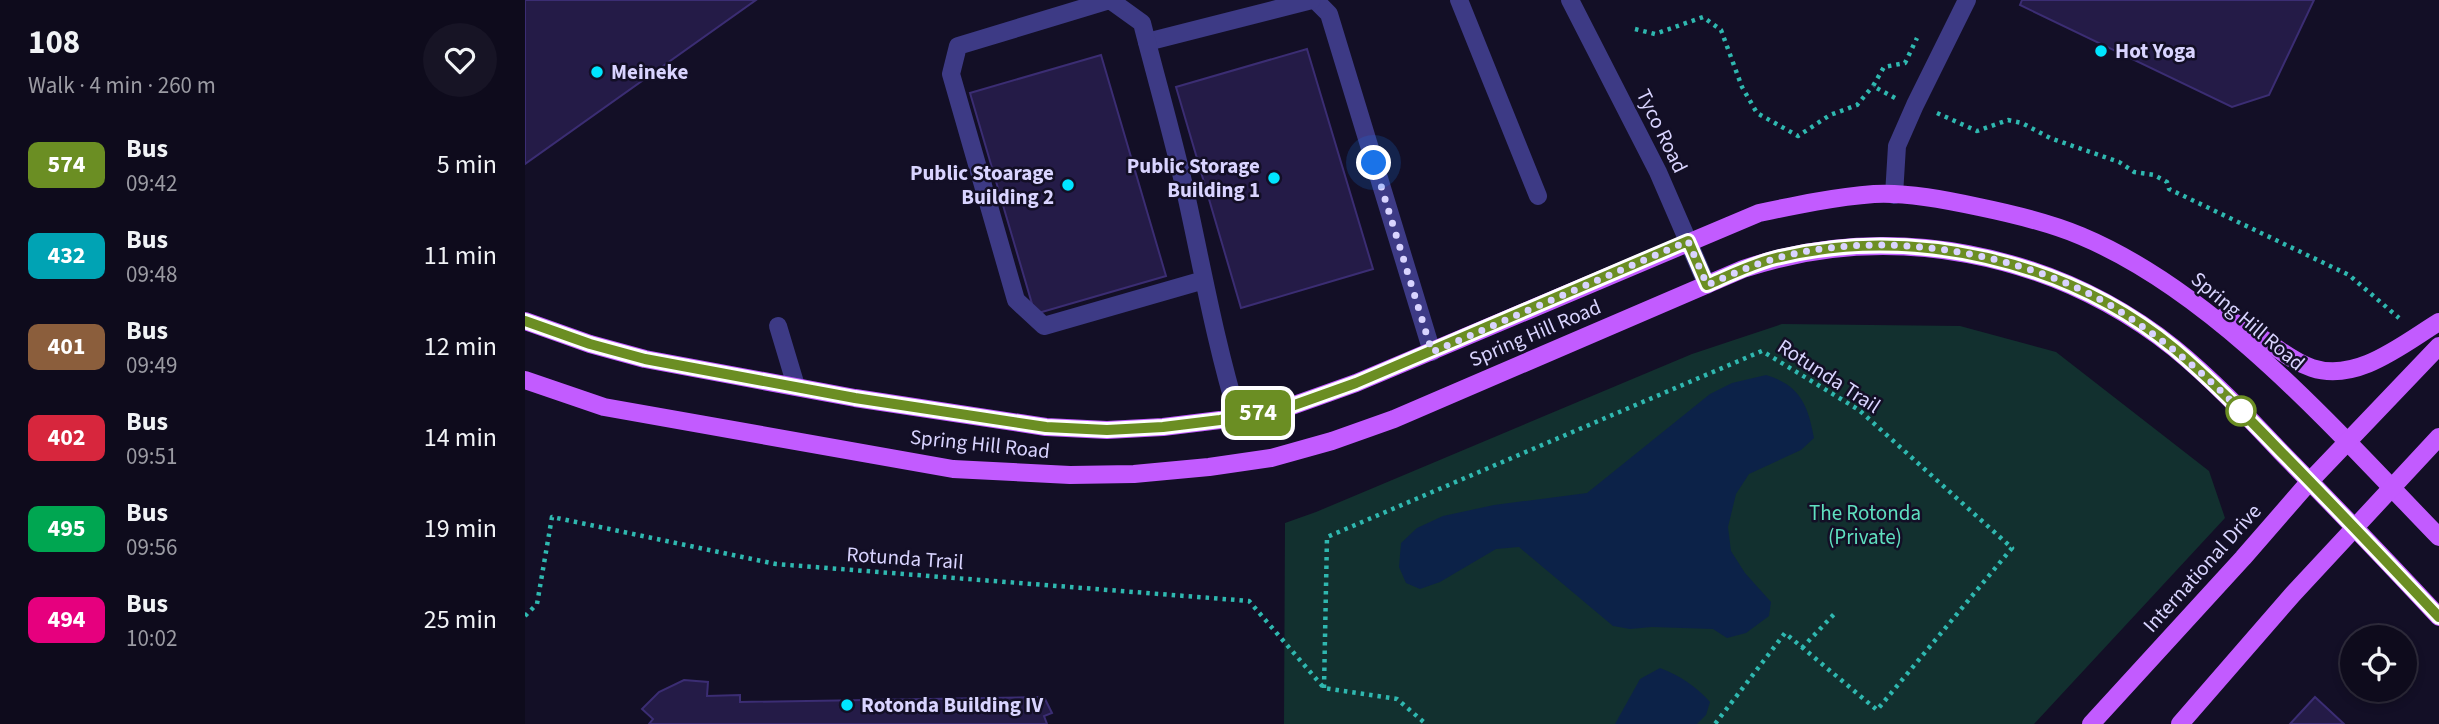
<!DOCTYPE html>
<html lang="en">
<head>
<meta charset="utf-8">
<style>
	:root { --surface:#0e0b1c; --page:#171425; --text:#f1f3f6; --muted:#9b9ba3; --line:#2e2b3b }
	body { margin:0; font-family:"Source Sans 3",sans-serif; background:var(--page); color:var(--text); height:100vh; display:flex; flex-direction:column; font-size:26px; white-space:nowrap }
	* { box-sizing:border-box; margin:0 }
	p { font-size:23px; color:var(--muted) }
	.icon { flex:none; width:38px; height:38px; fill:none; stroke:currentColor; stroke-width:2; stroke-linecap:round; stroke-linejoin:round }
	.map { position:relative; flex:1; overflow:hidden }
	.panel { display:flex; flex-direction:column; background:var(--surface); width:525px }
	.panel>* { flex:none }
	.badge { padding:0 14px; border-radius:10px; font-size:24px; line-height:46px }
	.controls { position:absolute; left:1815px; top:625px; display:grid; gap:14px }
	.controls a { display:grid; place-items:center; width:77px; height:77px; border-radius:50%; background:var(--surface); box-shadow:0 4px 10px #0003,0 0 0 2px var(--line); font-size:35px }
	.you { position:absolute; width:35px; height:35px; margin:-18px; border:5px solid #fff; border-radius:50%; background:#1a73e8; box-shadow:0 0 0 10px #1a73e833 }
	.map>.badge { position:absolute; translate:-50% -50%; box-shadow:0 0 0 4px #fff }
	.round { display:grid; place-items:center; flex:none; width:74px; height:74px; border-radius:37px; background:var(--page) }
	.head { display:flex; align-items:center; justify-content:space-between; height:119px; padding:0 28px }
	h1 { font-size:33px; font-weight:700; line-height:52px }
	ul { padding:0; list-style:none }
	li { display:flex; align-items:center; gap:21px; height:91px; padding:0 28px }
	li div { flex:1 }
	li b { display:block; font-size:26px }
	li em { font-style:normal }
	li .badge { min-width:77px; font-weight:700; text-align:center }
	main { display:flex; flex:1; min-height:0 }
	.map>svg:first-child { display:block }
</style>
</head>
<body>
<main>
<section class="panel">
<div class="head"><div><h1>108</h1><p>Walk · 4 min · 260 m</p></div><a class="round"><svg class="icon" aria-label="heart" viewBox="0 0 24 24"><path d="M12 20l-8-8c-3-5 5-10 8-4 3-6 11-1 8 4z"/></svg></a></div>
<ul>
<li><span class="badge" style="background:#6b8e23;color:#fff">574</span><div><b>Bus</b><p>09:42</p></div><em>5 min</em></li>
<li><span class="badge" style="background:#00a3b4;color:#fff">432</span><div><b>Bus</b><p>09:48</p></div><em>11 min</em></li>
<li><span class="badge" style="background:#8b5e3c;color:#fff">401</span><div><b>Bus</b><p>09:49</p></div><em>12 min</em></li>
<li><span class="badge" style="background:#d7263d;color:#fff">402</span><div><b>Bus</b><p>09:51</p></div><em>14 min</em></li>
<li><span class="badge" style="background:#00a651;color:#fff">495</span><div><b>Bus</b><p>09:56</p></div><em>19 min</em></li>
<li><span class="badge" style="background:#e6007e;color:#fff">494</span><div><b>Bus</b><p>10:02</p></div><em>25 min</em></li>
</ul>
</section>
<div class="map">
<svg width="1914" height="724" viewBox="0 0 1914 724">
	<rect width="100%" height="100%" fill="#130f26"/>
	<polygon fill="#12302f" points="1257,324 1435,326 1531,352 1684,471 1700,518 1509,724 759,724 760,523 791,512 1167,354"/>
	<g fill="#0c2248">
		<path d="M1241 375C1275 385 1283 405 1289 438L1276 450 1224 474 1211 494 1203 527 1206 551 1220 573 1246 602 1244 616 1221 633 1202 638 1188 629 1127 627 1105 629 1088 626 994 547 971 549 915 582 895 589 881 583 874 567 876 543 892 528 918 516 969 505 1062 493 1185 394 1207 383Z"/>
		<path d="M1135 668C1155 676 1170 685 1185 702L1181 715 1172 724H1090L1115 679Z"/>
	</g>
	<g fill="#241b47" stroke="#3b2d73" stroke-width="2">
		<polygon points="0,0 231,0 0,164"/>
		<polygon points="1497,0 1789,0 1744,95 1707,107 1495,5"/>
		<polygon points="782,49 848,269 716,308 651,87"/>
		<polygon points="576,55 641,276 510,314 445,93"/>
		<polygon points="159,680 183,682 182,696 215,695 215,702 519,697 527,713 519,716 522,724 124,724 128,719 117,709 134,692"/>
		<polygon points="1790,697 1819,724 1765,724"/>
	</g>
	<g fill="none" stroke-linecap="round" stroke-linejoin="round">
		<g stroke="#2fb8b0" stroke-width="4.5" stroke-dasharray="3.5 5" stroke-linecap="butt">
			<polyline points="1110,29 1130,34 1178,17 1196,30 1217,87 1232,113 1273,136 1305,115 1332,105 1348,86"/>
			<polyline points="1370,98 1348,86 1359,67 1380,63 1392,38"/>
			<polyline points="1412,113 1452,131 1483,120 1497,123 1525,138 1594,162 1609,172 1629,175 1642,182 1644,189 1824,275 1874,318"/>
			<polyline points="0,616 12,604 27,517 251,564 724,601 799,688 872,699 901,724"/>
			<polyline points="1277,648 1312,611"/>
			<polyline points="799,688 802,537 1237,351 1334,410 1487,548 1352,710 1260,633 1190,724"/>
		</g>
		<g stroke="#3d3a85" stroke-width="18">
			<polyline points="790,0 804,14 907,352"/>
			<polyline points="934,0 1013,196"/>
			<polyline points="1045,0 1133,172 1182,285"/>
			<polyline points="622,42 787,0"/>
			<polyline points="1369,195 1372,146 1390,105 1442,0"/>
			<path d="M679 280 519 326 491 300 426 74 433 46 585 0 617 23C632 82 649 140 662 199 678 272 691 345 713 417"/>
			<polyline points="253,326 271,386"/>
		</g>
		<g stroke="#c25bff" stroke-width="18">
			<path d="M1699 317C1710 323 1721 328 1732 335 1750 346 1766 361 1787 368 1832 383 1878 344 1914 322"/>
			<path d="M0 321 65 344 120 359 330 398 521 427 582 430 638 427 695 420 761 408 831 383 1234 213C1272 205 1310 197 1349 194 1382 192 1422 200 1454 207 1488 214 1523 222 1556 236 1692 293 1812 432 1914 537"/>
			<path d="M0 380 79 407 428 469 545 475 609 474 684 467 746 458 807 441 869 419 1218 269C1365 220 1528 252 1649 348 1687 379 1722 416 1756 452 1809 506 1862 561 1914 617"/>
			<polyline points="1566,724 1718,558 1785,481 1914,346"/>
			<polyline points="1655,724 1768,594 1914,437"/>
		</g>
	</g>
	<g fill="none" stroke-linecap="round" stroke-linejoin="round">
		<g stroke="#fff" stroke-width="16">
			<path id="line" d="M0 321 65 344 120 359 330 398 521 427 582 430 638 427 695 420 761 408 831 383 1163 241 1182 285C1205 275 1227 264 1251 258 1387 225 1542 260 1650 349 1689 382 1725 420 1760 456 1812 509 1863 563 1914 617"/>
		</g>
		<use href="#line" stroke="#6b8e23" stroke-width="10"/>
		<path stroke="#d9d4ff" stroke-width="7" stroke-dasharray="0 12.6" d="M849 163 907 352 1163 241 1182 285C1203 276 1224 266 1246 260 1353 227 1499 251 1593 310 1638 339 1679 373 1716 411"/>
	</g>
	<g fill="#00e5ff" stroke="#130f26" stroke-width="2.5">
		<circle cx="1576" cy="51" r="7"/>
		<circle cx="72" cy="72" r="7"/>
		<circle cx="749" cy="178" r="7"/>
		<circle cx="543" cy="185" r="7"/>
		<circle cx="322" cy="705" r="7"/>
	</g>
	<circle fill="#fff" stroke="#6b8e23" stroke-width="3.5" cx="1716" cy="411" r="14"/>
	<g text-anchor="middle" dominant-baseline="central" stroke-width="5" stroke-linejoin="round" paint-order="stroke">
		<g font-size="21" font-weight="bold" fill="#d9d4ff" stroke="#130f26" text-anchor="start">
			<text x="1590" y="51">Hot Yoga</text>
			<text x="86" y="72">Meineke</text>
			<text x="735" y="166" text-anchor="end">Public Storage<tspan x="735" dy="24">Building 1</tspan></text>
			<text x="529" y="173" text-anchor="end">Public Stoarage<tspan x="529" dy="24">Building 2</tspan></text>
			<text x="336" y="705">Rotonda Building IV</text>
		</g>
		<g font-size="21" fill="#d9d4ff" stroke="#130f26">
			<text transform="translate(1137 131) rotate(64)">Tyco Road</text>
			<text transform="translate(1723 321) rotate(40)">Spring Hill Road</text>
			<text transform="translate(1010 333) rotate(-23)">Spring Hill Road</text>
			<text transform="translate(1304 376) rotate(33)">Rotunda Trail</text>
			<text transform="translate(455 444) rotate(6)">Spring Hill Road</text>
			<text transform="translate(380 558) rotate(4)">Rotunda Trail</text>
			<text transform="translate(1677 568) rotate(-48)">International Drive</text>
		</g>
		<g font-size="21" fill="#5fe0c0" stroke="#130f26">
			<text x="1340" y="513">The Rotonda<tspan x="1340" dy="24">(Private)</tspan></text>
		</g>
	</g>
</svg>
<div class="controls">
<a><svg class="icon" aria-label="locate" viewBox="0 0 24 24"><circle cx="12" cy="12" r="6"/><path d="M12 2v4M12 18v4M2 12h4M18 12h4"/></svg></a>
</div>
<div class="you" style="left:849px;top:163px"></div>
<b class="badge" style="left:733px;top:413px;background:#6b8e23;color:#fff">574</b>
</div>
</main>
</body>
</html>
